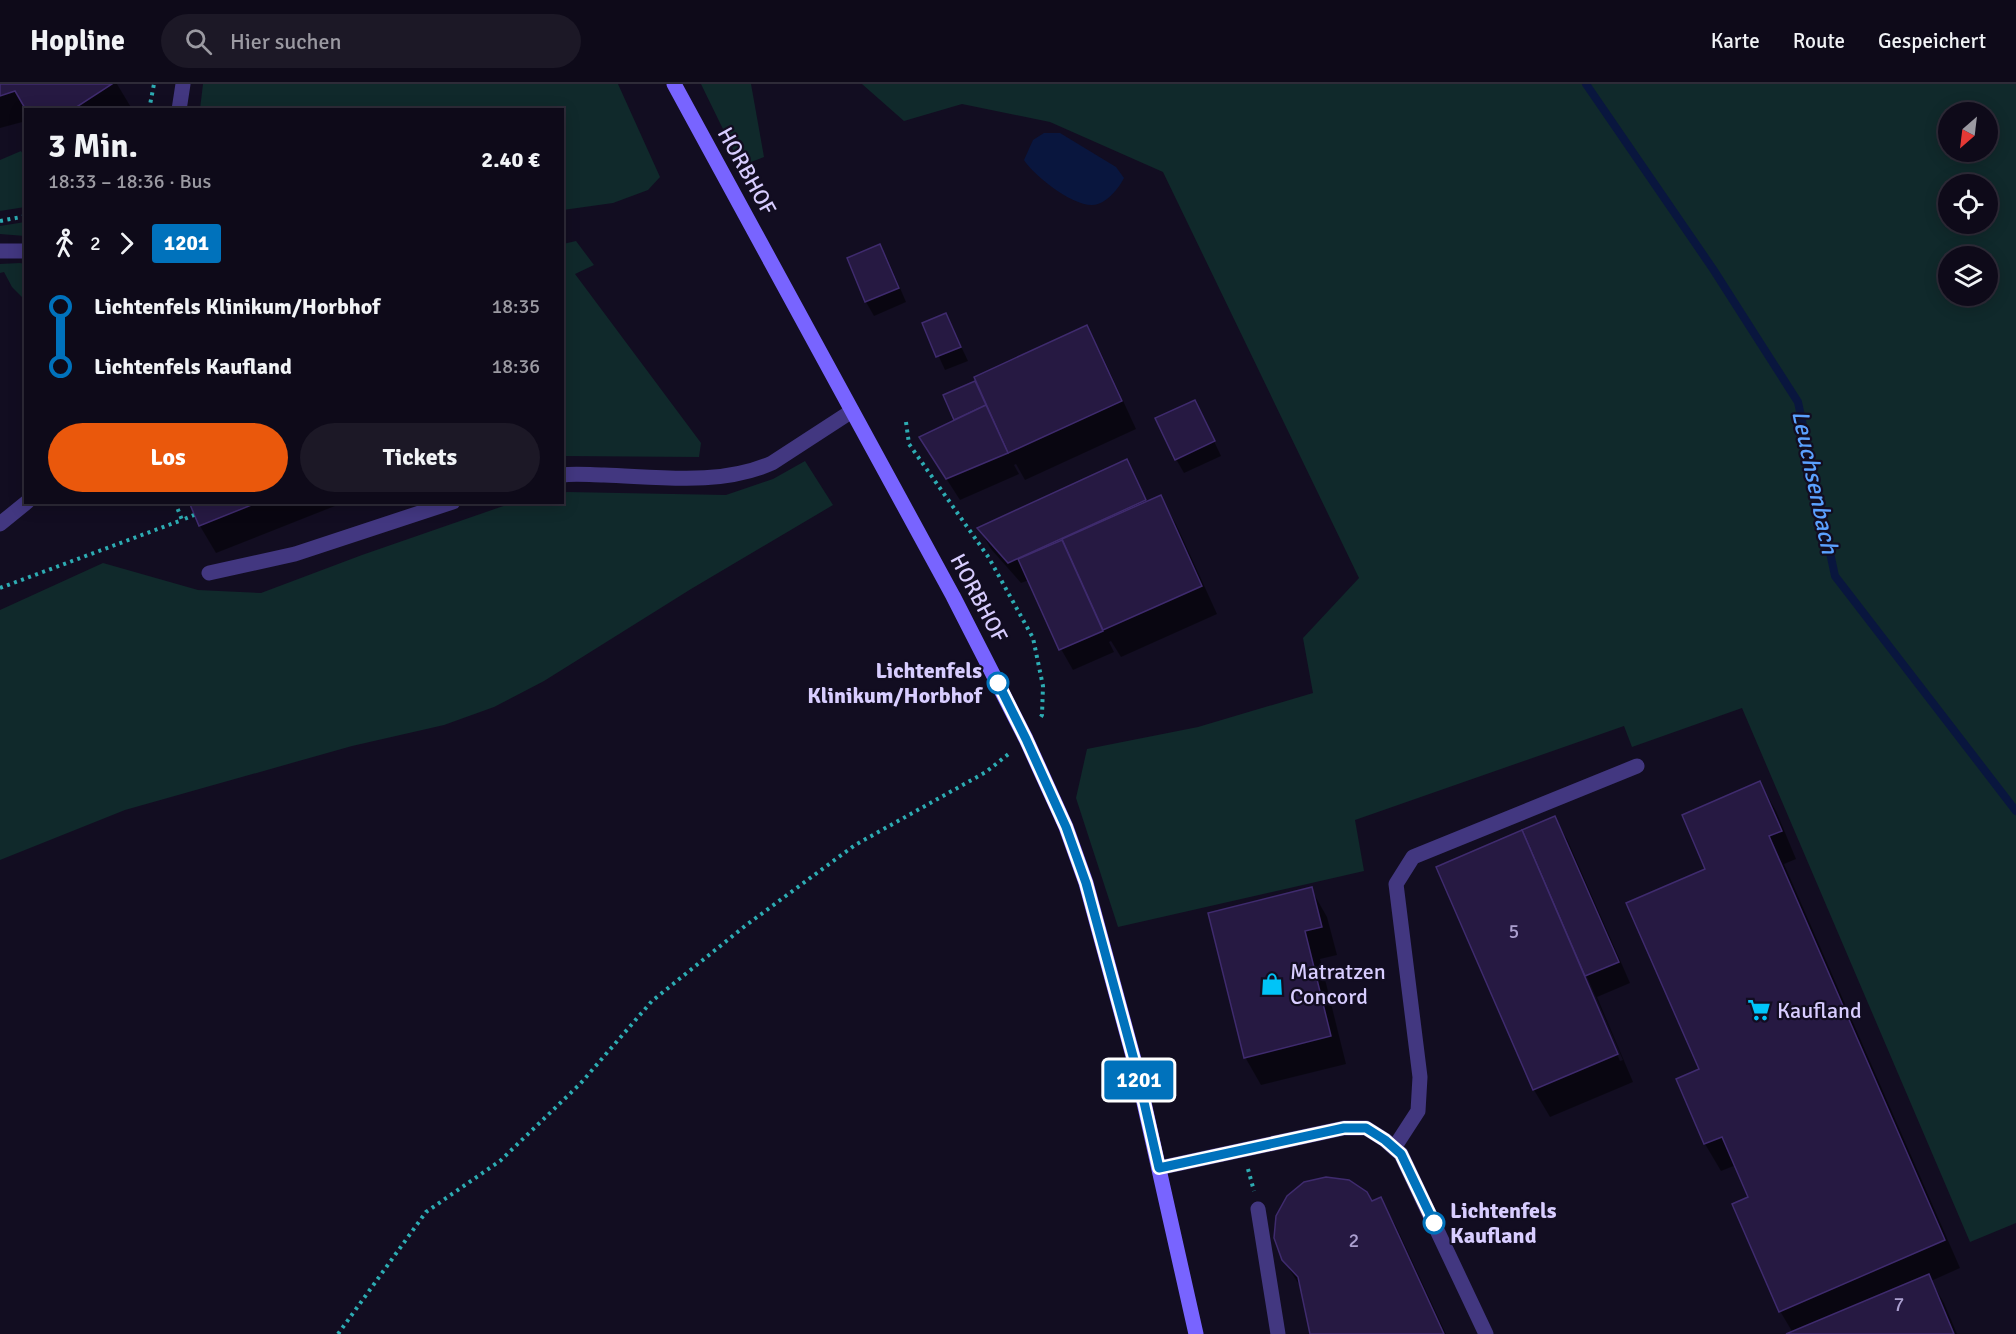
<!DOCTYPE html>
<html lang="de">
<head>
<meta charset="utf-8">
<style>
	:root { --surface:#0e0a19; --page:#1c1826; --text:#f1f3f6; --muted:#9b9aa2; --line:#2e2b38; --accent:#ea580c }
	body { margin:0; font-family:Signika,sans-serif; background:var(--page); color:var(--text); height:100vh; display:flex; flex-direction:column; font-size:22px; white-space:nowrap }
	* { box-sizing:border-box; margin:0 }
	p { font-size:20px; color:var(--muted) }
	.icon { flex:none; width:33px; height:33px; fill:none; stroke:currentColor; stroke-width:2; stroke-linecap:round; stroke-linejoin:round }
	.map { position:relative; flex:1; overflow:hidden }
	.sheet { position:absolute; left:24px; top:24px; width:540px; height:396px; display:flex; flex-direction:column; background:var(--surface); border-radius:0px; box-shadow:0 3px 15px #0003,0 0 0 2px var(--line) }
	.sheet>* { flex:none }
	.badge { padding:0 12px; border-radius:4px; font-size:21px; line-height:39px }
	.needle { width:39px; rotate:208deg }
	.controls { position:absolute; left:1938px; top:18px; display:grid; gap:12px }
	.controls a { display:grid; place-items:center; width:60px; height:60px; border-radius:50%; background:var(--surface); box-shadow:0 3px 15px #0003,0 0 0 2px var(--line); font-size:30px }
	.map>.badge { position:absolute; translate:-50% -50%; box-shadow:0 0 0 3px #fff }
	.legs { display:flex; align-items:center; gap:9px; height:66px; padding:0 24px; font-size:20px }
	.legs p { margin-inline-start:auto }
	.summary { display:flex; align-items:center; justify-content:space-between; height:102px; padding:0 24px }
	h1 { font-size:33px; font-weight:700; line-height:45px }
	.primary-button { display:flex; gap:12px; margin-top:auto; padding:12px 24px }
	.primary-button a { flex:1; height:69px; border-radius:36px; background:var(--accent); color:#fff; font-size:24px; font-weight:700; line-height:69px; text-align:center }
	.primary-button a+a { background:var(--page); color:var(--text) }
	ul { padding:0 24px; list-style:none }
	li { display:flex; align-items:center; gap:21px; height:60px; font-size:22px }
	li i { display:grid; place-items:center; width:9px; height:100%; margin:0 8px; background:currentColor }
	li i::after { content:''; width:15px; height:15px; margin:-8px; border:4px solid; border-radius:50%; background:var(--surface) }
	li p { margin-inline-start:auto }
	li:first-child i { background:linear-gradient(#0000 50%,currentColor 0) }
	li:last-child i { background:linear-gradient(currentColor 50%,#0000 0) }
	header { display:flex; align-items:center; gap:36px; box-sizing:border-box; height:84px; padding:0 30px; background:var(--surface); border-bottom:2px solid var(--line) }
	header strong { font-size:28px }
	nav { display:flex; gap:33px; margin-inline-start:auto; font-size:21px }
	.search { width:420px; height:54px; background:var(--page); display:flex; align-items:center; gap:15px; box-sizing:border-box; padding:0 21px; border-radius:33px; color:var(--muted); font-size:22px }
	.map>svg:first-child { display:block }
</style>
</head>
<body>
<header>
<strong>Hopline</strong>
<div class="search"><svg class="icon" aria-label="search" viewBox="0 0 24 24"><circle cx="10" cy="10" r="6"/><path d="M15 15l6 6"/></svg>Hier suchen</div>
<nav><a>Karte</a><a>Route</a><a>Gespeichert</a></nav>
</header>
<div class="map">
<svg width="2016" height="1250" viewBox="0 0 2016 1250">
	<rect width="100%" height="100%" fill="#120d21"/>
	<g fill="#10292b" fill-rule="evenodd">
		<polygon points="203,0 618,0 660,93 648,106 613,119 563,126 562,26 200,25"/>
		<polygon points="701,0 751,0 764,73 741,82"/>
		<path d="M862 0H2016V1139L1970 1158 1742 624 1632 663 1624 642 1355 736 1364 787 1118 843 1076 714 1087 665 1198 643 1313 609 1303 554 1359 494 1163 88 1050 38 962 20 904 37ZM1948 28H1988V68H1948ZM1948 100H1988V140H1948ZM1948 172H1988V212H1948Z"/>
		<polygon points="21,67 25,74 25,123 0,127 0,76"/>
		<polygon points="25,138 25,152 0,150 0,142"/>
		<polygon points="576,157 594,181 575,190 701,359 699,373 563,372 563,160"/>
		<polygon points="20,179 25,180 25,216 12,203 4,188 0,189 0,180"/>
		<polygon points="805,377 833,421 691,505 544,597 494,623 444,641 352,662 125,726 0,776 0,526 103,479 198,506 261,509 362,471 512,419 562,418 563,409 567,408 726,411 773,395"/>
	</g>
	<path fill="#09163e" d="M1044 49H1060L1116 83 1124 94C1119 104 1109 116 1098 120 1079 128 1033 91 1024 76L1033 56Z"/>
	<g fill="#0007" fill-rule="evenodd">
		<polygon points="0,0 117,0 132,25 26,26 26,37 0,44"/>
		<polygon points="880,162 888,176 906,218 874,232 866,218 849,175"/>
		<polygon points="946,231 968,277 945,286 924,240"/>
		<polygon points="1086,243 1102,271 1136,345 1025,396 1016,380 1014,381 1019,390 960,416 933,374 956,337 945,312 979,307"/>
		<polygon points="1202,332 1221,372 1184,389 1176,375"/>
		<polygon points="1126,377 1148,418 1160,413 1176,440 1217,530 1121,573 1111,557 1109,558 1114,568 1073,586 1061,565 1029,496 1021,499 991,465 979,444"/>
		<polygon points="191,418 345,418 216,469 200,442"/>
		<polygon points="1760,699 1776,727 1796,775 1784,780 1960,1184 1931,1197 1944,1219 1957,1250 1790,1250 1793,1249 1780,1227 1750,1113 1736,1081 1721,1087 1705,1060 1678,996 1701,986 1707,786"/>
		<path d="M1554 734 1567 755 1630 899 1597 913 1633 998 1550 1033 1534 1006 1438 784ZM1532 775H1536L1623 976 1620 977Z"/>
		<polygon points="1311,805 1327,833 1337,871 1320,875 1346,980 1261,1001 1245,973"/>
		<polygon points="1380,1115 1396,1142 1446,1250 1312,1250 1303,1207 1283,1175 1371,1118"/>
	</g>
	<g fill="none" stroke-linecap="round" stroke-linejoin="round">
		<polyline stroke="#09163e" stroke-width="8" points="1586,0 1713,185 1798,318 1835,492 2016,727"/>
	</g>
	<g fill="#261942" stroke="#3f2b6e" stroke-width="1.5">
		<polygon points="0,0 112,0 72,26 26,26 15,7 0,12"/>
		<polygon points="880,160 899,204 865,218 847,174"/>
		<polygon points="946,229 961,263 936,273 922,239"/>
		<polygon points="1087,241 1122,317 1008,369 974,293"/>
		<polygon points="975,297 986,321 954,336 943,311"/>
		<polygon points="1195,316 1215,357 1175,376 1155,334"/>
		<polygon points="986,321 1008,369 946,395 919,353"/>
		<polygon points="1127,375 1146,416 1008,479 977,444"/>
		<polygon points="1161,411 1202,502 1103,546 1062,455"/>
		<polygon points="189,418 259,418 199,442"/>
		<polygon points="1062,456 1103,547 1059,566 1018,475"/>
		<polygon points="1760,697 1782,747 1769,752 1945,1156 1779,1228 1732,1120 1748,1113 1722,1053 1704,1060 1676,995 1699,985 1626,819 1705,785 1682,731"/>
		<polygon points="1555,732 1619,878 1585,892 1522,746"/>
		<polygon points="1522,746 1618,970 1533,1006 1436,783"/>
		<polygon points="1312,803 1322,843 1305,847 1331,952 1244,974 1208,829"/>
		<polygon points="1326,1093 1349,1096 1367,1108 1372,1117 1381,1113 1444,1250 1310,1250 1298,1193 1282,1176 1274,1154 1276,1132 1287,1112 1304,1098"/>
		<polygon points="1929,1190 1954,1250 1786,1250"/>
	</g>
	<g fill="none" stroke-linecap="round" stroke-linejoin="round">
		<g stroke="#2dacb3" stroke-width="4" stroke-dasharray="3 4.5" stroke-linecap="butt">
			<polyline points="149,26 154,0"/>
			<polyline points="0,137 26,132"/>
			<polyline points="906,338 909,360 989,474 1033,554 1043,602 1042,631 1039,636"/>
			<polyline points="175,418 182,436 194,431"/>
			<polyline points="0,504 182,436"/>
			<polyline points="1248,1085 1254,1107"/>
			<polyline points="338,1250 426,1128 500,1077 580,1000 652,917 745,842 855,761 986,688 1011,668"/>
		</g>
		<g stroke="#423780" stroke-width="15">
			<polyline points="0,167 26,167"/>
			<path d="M562 391C576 389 590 391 604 391 660 393 720 402 772 379L852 327"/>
			<polyline points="209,489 295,470 453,418"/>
			<polyline points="1394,1064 1418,1027 1420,993 1396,800 1413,773 1637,682"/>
			<polyline points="1258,1125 1278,1250"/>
		</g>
		<g stroke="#423780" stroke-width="15">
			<polyline points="179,26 183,0"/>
			<polyline points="0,440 27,418"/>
			<polyline points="1159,1084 1344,1044 1366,1044 1385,1056 1401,1070 1486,1250"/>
		</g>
		<polyline stroke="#7864ff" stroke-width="15" points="674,0 953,512 1026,655 1066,743 1086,799 1136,983 1196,1250"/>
	</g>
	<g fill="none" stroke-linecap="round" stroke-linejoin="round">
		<g stroke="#fff" stroke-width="14">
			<polyline id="line-1" points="998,599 1026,655 1066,743 1086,799 1136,983 1159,1084 1344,1044 1366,1044 1385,1056 1401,1070 1434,1139"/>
		</g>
		<use href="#line-1" stroke="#0072bc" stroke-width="9"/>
	</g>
	<defs>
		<g id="shop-bare" transform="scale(1.8)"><path d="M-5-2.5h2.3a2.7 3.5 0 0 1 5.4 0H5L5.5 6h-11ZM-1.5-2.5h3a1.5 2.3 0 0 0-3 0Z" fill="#00c4f8" stroke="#120d21" stroke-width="2.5" paint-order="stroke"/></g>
		<g id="supermarket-bare" transform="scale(1.8)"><path d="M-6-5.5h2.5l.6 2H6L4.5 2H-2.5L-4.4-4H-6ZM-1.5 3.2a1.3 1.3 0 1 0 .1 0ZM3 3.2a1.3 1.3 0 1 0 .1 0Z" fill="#00c4f8" stroke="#120d21" stroke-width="2.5" paint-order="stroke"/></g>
	</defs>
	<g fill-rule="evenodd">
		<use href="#shop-bare" x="1272" y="900"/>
		<use href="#supermarket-bare" x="1759" y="926"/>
	</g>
	<g fill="#fff" stroke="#0072bc" stroke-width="3">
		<circle cx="998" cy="599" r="10"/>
		<circle cx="1434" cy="1139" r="10"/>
	</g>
	<g text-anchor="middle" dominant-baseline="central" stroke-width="4.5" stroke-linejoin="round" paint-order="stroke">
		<g font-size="20" fill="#aca0d0">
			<text x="1514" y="847">5</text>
			<text x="1354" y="1156">2</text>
			<text x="1899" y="1220">7</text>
		</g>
		<g font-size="22" fill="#d8cdff" stroke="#120d21">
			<text transform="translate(747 87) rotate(61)">HORBHOF</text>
			<text transform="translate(979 514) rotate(62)">HORBHOF</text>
		</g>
		<g font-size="22" font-weight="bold" fill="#d8cdff" stroke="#120d21" text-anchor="end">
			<text x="982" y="586">Lichtenfels<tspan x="982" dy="25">Klinikum/Horbhof</tspan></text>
			<text x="1450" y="1126" text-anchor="start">Lichtenfels<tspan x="1450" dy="25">Kaufland</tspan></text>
		</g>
		<g font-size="22" fill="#d8cdff" stroke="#120d21" text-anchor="start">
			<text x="1290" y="887">Matratzen<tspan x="1290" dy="25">Concord</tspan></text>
			<text x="1777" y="926">Kaufland</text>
		</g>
		<g font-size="24" font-style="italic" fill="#5ba1ff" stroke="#120d21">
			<text transform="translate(1815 398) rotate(78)">Leuchsenbach</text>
		</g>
	</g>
</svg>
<div class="controls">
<a><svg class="needle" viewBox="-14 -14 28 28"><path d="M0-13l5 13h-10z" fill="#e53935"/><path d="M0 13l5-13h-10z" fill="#9b9aa2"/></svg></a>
<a><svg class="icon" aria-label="locate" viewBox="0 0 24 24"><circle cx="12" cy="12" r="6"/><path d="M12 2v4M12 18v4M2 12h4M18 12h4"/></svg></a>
<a><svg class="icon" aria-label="layers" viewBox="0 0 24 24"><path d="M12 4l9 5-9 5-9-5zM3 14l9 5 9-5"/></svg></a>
</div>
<b class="badge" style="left:1139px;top:996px;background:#0072bc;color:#fff">1201</b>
<section class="sheet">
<div class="summary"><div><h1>3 Min.</h1><p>18:33 – 18:36 · Bus</p></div><b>2.40 €</b></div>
<div class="legs"><svg class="icon" aria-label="walk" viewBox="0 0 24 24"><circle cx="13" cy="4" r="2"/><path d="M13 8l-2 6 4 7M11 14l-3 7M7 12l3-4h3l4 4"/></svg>2<svg class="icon" aria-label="forward" viewBox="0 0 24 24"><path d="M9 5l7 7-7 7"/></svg><b class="badge" style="background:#0072bc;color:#fff">1201</b></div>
<ul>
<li><i style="color:#0072bc"></i><b>Lichtenfels Klinikum/Horbhof</b><p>18:35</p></li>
<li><i style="color:#0072bc"></i><b>Lichtenfels Kaufland</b><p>18:36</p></li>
</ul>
<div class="primary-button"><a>Los</a><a>Tickets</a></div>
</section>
</div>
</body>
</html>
